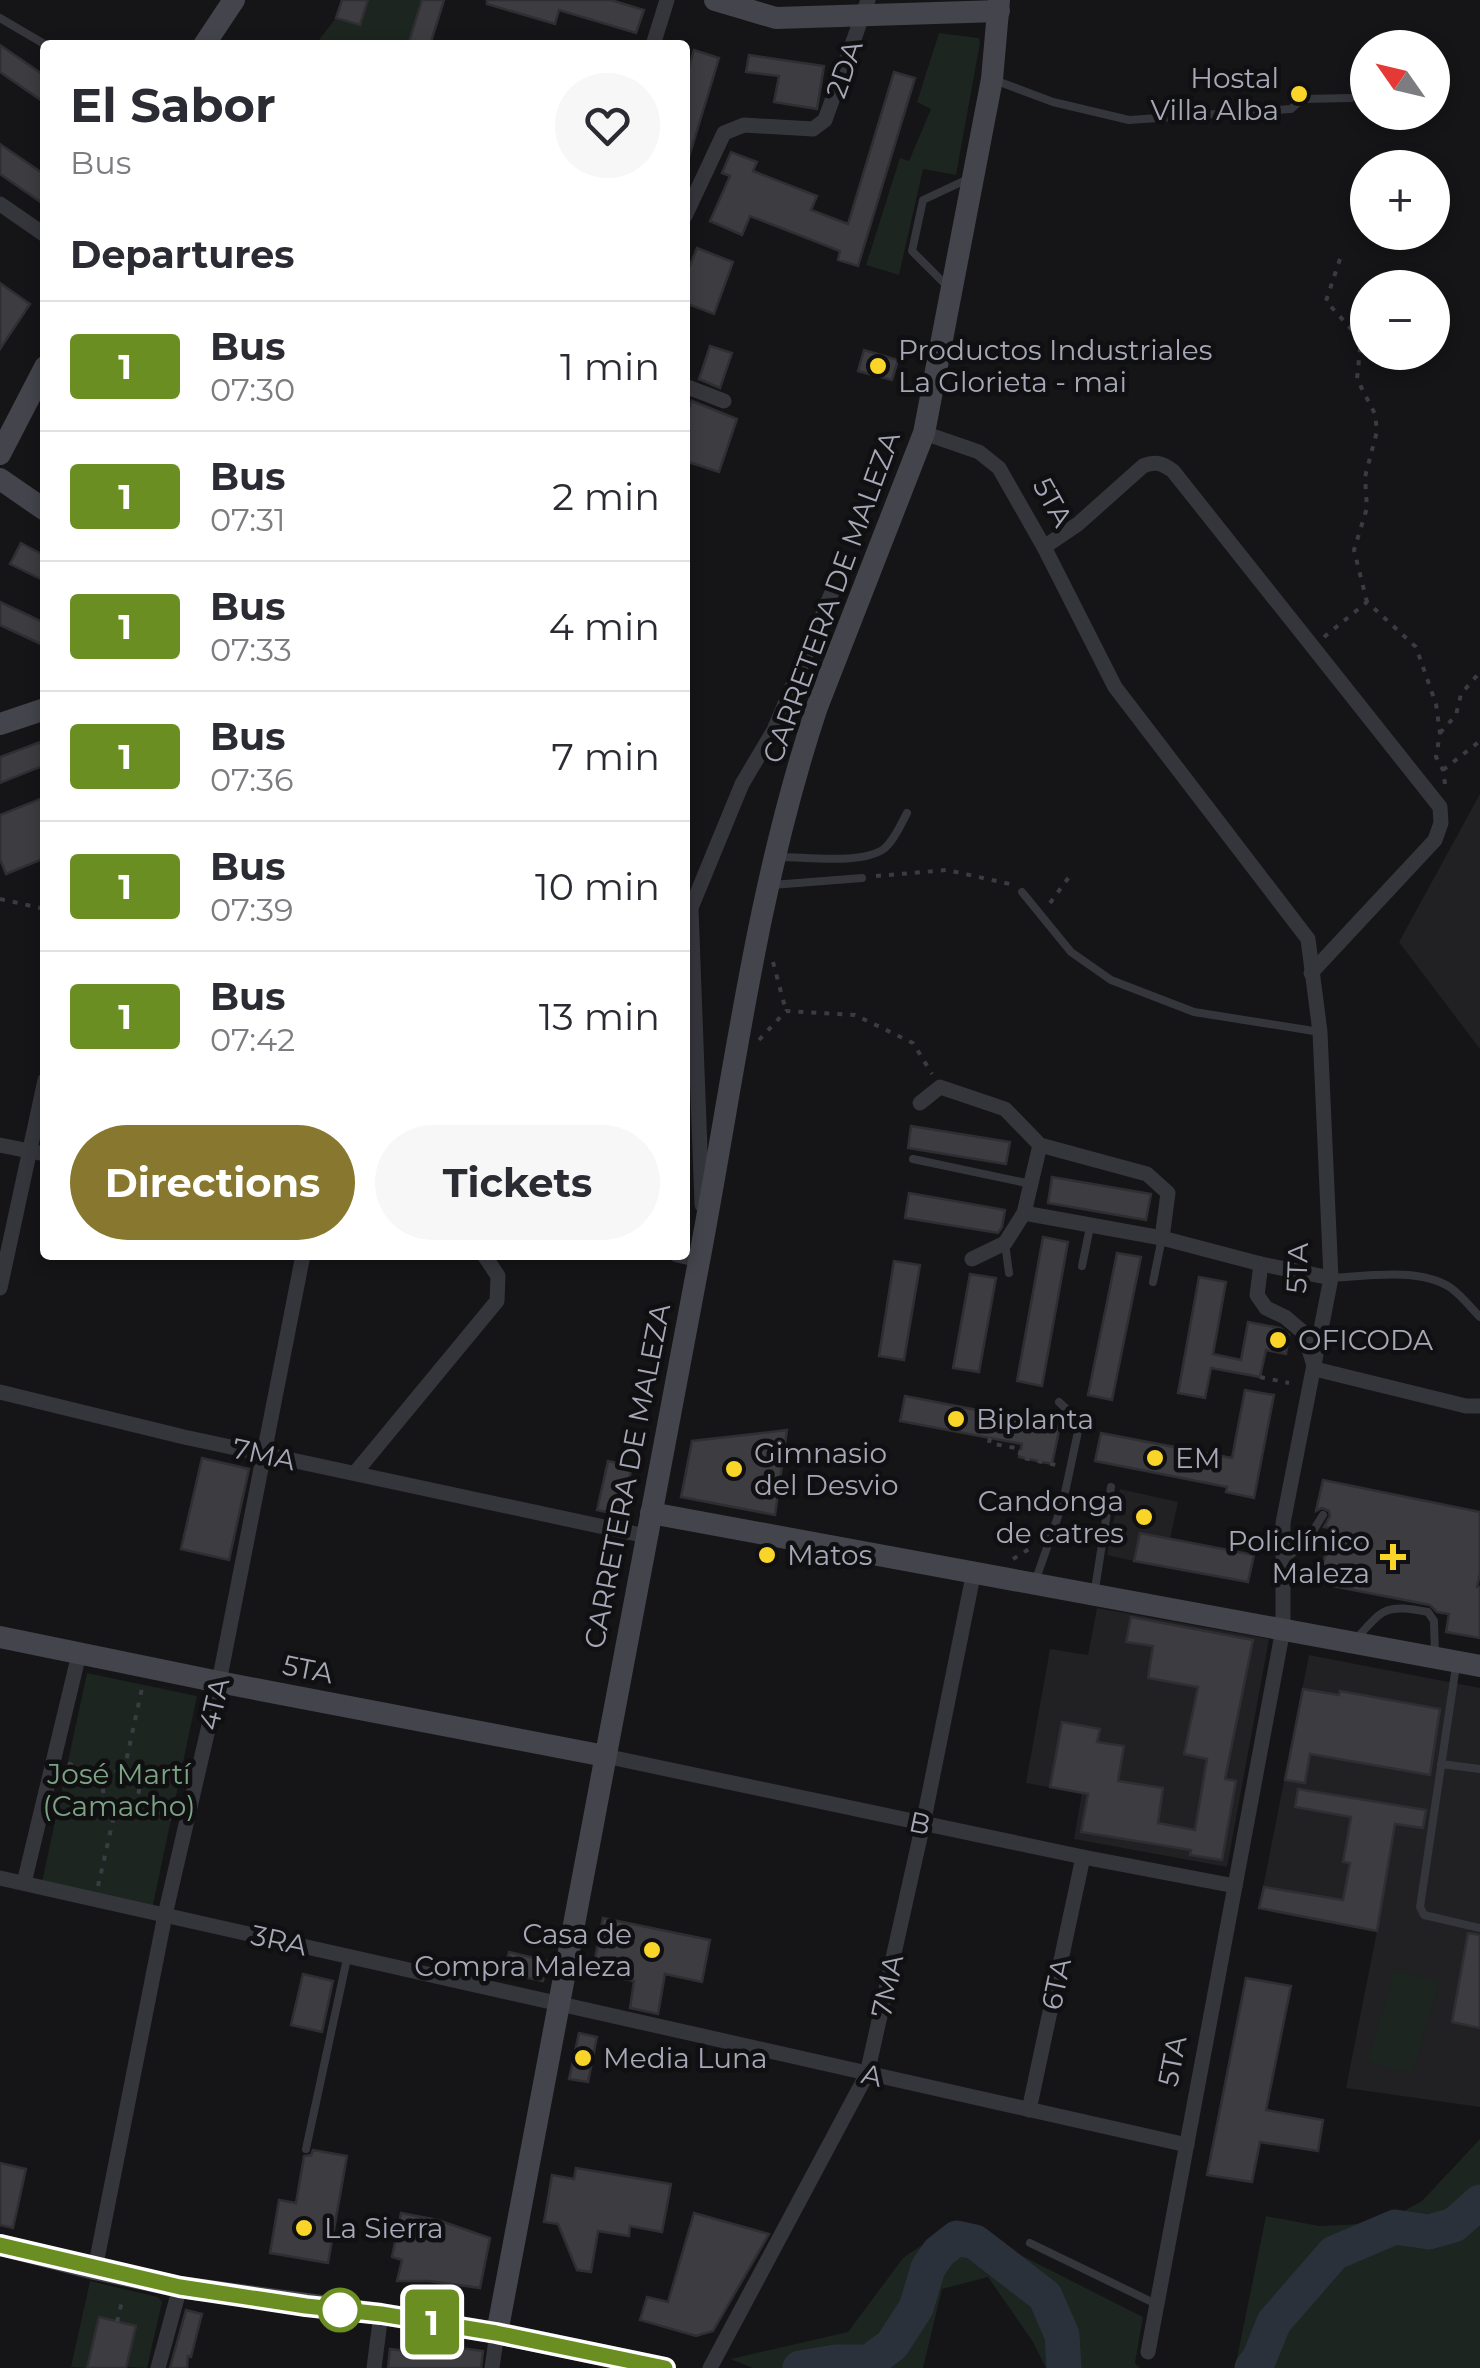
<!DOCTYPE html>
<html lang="en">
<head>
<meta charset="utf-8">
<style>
	:root { --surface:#fff; --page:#f7f7f7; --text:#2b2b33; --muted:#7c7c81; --line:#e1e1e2; --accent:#88772e }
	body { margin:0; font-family:Montserrat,sans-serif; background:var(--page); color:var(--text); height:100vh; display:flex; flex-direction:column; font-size:38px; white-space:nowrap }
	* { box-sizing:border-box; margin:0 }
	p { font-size:32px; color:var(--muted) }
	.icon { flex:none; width:55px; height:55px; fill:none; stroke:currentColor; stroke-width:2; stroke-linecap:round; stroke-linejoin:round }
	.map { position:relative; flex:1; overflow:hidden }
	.side { position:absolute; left:40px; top:40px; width:650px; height:1220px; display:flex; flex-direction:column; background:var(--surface); border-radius:10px; box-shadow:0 5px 15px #0003 }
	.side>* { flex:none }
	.badge { padding:0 20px; border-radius:8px; font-size:35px; line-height:65px }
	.needle { width:65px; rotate:304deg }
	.tools { position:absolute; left:1350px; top:30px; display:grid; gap:20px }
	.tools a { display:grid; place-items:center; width:100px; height:100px; border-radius:50%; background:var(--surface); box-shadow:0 5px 15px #0003; font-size:50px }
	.map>.badge { position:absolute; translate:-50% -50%; box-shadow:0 0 0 5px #fff }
	h2 { padding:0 30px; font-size:38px; line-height:90px }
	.round { display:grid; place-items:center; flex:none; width:105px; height:105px; border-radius:52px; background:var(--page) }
	.head { display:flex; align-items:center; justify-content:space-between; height:170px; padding:0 30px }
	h1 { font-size:48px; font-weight:700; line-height:75px }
	.button { display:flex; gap:20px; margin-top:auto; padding:20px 30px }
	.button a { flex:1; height:115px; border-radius:60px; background:var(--accent); color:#fff; font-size:40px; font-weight:700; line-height:115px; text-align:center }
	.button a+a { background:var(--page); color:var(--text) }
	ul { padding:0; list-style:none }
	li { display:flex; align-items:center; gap:30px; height:130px; padding:0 30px; border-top:2px solid var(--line) }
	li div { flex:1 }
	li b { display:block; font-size:38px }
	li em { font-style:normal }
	li .badge { min-width:110px; font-weight:700; text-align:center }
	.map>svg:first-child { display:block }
</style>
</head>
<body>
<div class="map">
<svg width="1480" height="2368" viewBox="0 0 1480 2368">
	<rect width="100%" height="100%" fill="#151416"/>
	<g fill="#212023">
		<polygon points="1480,794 1480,1049 1399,942"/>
		<polygon points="1120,1489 1178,1502 1170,1539 1134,1561 1107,1555"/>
		<polygon points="1097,1608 1269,1639 1227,1867 1074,1839 1082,1793 1026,1783 1050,1649 1088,1655"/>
		<polygon points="1309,1655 1480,1688 1480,2107 1346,2088 1377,1931 1259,1908"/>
	</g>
	<g fill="#1c251f">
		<polygon points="368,0 422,0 408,45 315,45 336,18"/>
		<polygon points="939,33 979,38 980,43 956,175 923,169 899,275 866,265 900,158 909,161 931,109 917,102"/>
		<polygon points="87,1673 197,1696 153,1905 42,1882"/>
		<polygon points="1395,1970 1439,1982 1412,2074 1368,2061"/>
		<polygon points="1480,2139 1480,2368 1235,2368 1266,2216 1319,2226 1382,2223 1422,2201"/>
		<polygon points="965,2227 1143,2317 1135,2363 1140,2368 1046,2368 1033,2342 988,2277 942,2289 923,2368 753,2368 730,2359 848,2332 903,2258 938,2234"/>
		<polygon points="90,2281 158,2297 162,2302 147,2368 127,2367 136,2326 99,2317 87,2368 71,2367"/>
	</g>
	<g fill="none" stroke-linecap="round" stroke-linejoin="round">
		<polyline stroke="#2a313b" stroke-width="6" points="1479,2202 1480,2201"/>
		<g stroke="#2a313b" stroke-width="35">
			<polyline points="800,2368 836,2362 869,2362 892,2345 916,2308 928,2268 939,2252 957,2238 975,2242 1045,2296 1062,2335 1064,2368"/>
			<polyline points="1252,2368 1259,2359 1274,2322 1334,2253 1395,2227 1429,2232 1454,2225 1480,2202"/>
		</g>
	</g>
	<g fill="#3c3c41" stroke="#2f2e33" stroke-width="2.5">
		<polygon points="342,0 368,0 360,25 336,18"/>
		<polygon points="422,0 444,0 430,45 408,45"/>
		<polygon points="487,0 611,0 644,10 636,33 559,10 555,24 487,4"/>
		<polygon points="0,45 45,76 45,103 0,72"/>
		<polygon points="694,50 719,58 689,157 685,157 685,82"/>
		<polygon points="749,55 824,66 817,109 774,102 779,76 746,72"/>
		<polygon points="894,72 915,78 858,266 838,260 840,251 750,216 742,235 710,221 730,176 722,173 731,152 757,162 753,171 817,196 811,210 848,224"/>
		<polygon points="0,144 45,175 45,205 0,174"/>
		<polygon points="697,248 733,262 714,314 685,303 685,278"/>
		<polygon points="0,283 30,304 0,349"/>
		<polygon points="710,346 732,353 720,388 699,379"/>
		<polygon points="864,350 898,360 892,380 858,371"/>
		<polygon points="692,401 737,419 719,472 685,461 685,420"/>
		<polygon points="21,543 45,556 45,581 10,564"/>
		<polygon points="0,602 45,623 45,646 0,625"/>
		<polygon points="40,742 45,755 45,765 0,783 0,757"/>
		<polygon points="45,797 45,858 6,874 0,859 0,815"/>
		<polygon points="911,1126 1010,1142 1006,1164 908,1148"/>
		<polygon points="1052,1177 1151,1194 1146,1220 1048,1203"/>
		<polygon points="909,1193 1005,1210 1002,1227 998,1233 905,1218"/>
		<polygon points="1043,1237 1068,1242 1042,1386 1017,1381"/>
		<polygon points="1117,1253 1141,1257 1112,1400 1088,1395"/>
		<polygon points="894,1261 920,1265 904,1360 879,1356"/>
		<polygon points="970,1274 996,1278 979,1372 953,1368"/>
		<polygon points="1199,1277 1226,1282 1213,1354 1241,1360 1248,1322 1280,1328 1289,1335 1286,1354 1266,1350 1260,1377 1211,1368 1205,1398 1178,1393"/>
		<polygon points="1245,1390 1274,1395 1254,1498 1226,1492 1227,1487 1095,1461 1101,1433 1232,1458"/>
		<polygon points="905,1396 1060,1426 1052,1464 1019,1457 1022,1444 900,1421"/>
		<polygon points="787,1430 775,1515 681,1497 692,1441"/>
		<polygon points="202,1458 249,1469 229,1560 181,1549"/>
		<polygon points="608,1461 632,1466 621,1515 597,1510"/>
		<polygon points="1323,1480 1480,1512 1480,1573 1477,1587 1480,1587 1480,1638 1446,1632 1449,1614 1437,1612 1430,1605 1312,1582 1316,1559 1324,1560 1330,1528 1324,1527 1330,1516 1329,1511 1322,1508 1316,1511"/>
		<polygon points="1140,1533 1254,1555 1248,1582 1134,1561"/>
		<polygon points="1131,1617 1253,1640 1225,1779 1236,1781 1222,1860 1190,1855 1191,1850 1081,1832 1088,1794 1050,1787 1062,1722 1100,1729 1097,1742 1124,1746 1118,1781 1163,1788 1158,1823 1195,1830 1207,1759 1184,1754 1198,1687 1148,1678 1153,1646 1126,1642"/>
		<polygon points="1303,1689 1339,1695 1340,1691 1440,1709 1430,1775 1310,1754 1305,1783 1285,1780"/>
		<polygon points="1298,1789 1426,1810 1423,1828 1395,1824 1377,1931 1259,1908 1264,1887 1343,1900 1350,1863 1343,1862 1351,1817 1295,1807"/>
		<polygon points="603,1918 710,1940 702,1982 665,1974 658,2014 630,2008 634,1981 592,1974"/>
		<polygon points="1468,1933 1480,1935 1480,2028 1452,2022"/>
		<polygon points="509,1952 547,1961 543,1981 504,1973"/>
		<polygon points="303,1974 333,1981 322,2032 291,2025"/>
		<polygon points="1246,1978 1291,1986 1266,2110 1323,2120 1318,2151 1260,2142 1252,2182 1207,2175"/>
		<polygon points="579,2033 597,2037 588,2082 569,2079"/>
		<polygon points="313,2150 347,2156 328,2263 270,2253 279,2200 296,2203 304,2156 311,2155"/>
		<polygon points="0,2163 26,2169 13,2228 0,2225"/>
		<polygon points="576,2168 671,2184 662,2232 630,2226 629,2236 598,2231 591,2272 577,2270 558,2224 544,2222 552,2175 574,2179"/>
		<polygon points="401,2213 438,2220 490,2238 480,2288 429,2281 397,2281 402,2260 392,2257"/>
		<polygon points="694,2213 769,2234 713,2331 696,2336 640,2320 647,2297 668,2302"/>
		<polygon points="186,2310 202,2314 191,2357 188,2356 187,2368 170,2368"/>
		<polygon points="99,2317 136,2326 126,2368 87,2368"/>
		<polygon points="424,2343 483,2351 481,2368 388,2368 390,2349 423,2353"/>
	</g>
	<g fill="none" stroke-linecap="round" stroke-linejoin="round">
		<g stroke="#3b3c43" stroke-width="4" stroke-dasharray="5 8" stroke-linecap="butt">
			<polyline points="1340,259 1326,301 1361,340 1357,379 1375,414 1377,431 1365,477 1367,508 1354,550 1367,602"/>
			<polyline points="1324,637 1367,602 1416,647 1436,704 1440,733 1436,757 1443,770 1445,784"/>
			<polyline points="1440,733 1456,715 1461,694 1480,672"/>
			<polyline points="1443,770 1480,741"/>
			<polyline points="876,876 947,870 1010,884"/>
			<polyline points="0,899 45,909"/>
			<polyline points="1050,903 1069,877"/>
			<polyline points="773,962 786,1011"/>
			<polyline points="759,1040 786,1011 855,1015 913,1043 932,1074"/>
			<polyline points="1260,1377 1289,1383"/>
			<polyline points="990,1438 989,1443 1021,1449 1019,1457 1056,1465"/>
			<polyline points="1013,1559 1034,1546"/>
			<polyline points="68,1763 104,1782"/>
			<circle cx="121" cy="1789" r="18"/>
			<polyline points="124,1771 142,1688"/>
			<polyline points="136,1800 171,1819"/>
			<polyline points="98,1886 116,1807"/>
			<polyline points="117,2322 123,2297"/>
		</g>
		<g stroke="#35353c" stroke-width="8">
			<polyline points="0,18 46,45"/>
			<polyline points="997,81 1053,102 1129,120 1291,109 1302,99 1351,98"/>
			<polyline points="949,288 912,251 923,200 970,178"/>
			<path d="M780 857C807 857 864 865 885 848 895 839 901 824 907 813"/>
			<polyline points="772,885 862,878"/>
			<polyline points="1022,892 1071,952 1111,980 1194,1012 1320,1032"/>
			<polyline points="913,1159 1031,1184"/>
			<polyline points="1005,1243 1009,1273"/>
			<polyline points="1082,1266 1090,1227"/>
			<path d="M1331 1278C1366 1276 1421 1267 1451 1288 1462 1296 1471 1308 1480 1317"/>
			<polyline points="1153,1282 1162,1238"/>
			<polyline points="1284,1561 1308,1539 1323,1515"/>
			<polyline points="1036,1579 1063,1502 1080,1422 1059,1402"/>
			<polyline points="1095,1589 1111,1487"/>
			<path d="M1356 1639C1384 1608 1385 1604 1428 1612L1434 1621 1435 1656"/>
			<polyline points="1456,1666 1420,1907 1424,1915 1480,1928"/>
			<polyline points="1441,1764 1480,1769"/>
			<polyline points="306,2149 348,1954"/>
			<polyline points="1030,2243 1156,2304"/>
		</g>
		<g stroke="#35353c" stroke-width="15">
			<polyline points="653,45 667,0"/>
			<polyline points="0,204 45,235"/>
			<polyline points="685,216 724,133 744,125 813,129 825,120 868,0"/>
			<polyline points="685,386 724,401"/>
			<polyline points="924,433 979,452 999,468 1044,547 1115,687 1308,939 1320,1032 1331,1278 1283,1523 1283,1629 1148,2352"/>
			<path d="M1044 547 1078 524 1143 466C1156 461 1162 463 1173 471L1440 807 1441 823 1435 840 1311 973"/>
			<polyline points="920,1103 940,1087 1005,1109 1040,1145 1147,1174 1168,1193 1162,1238"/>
			<polyline points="0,1145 45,1154"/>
			<polyline points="702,1205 691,908 742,784 774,730 833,590"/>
			<polyline points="1024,1213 1162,1238 1261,1264 1331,1278"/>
			<polyline points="677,1255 699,1260"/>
			<polyline points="972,1259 1005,1243 1024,1213 1040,1145"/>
			<polyline points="1261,1264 1257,1295 1266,1308 1285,1317 1304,1333 1315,1369 1466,1406 1480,1406"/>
			<polyline points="0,1288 45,1080"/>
			<polyline points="0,1392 184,1437 646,1536"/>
			<polyline points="355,1473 497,1301 498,1276 484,1255"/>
			<polyline points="605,1756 1083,1857 1235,1886"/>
			<polyline points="0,1878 1187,2145"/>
			<polyline points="24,1883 79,1654"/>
			<polyline points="1029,2110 1083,1857"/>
			<polyline points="95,2269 165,1915 219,1682 303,1255"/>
			<polyline points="158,2368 180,2287"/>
			<polyline points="374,2368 381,2314"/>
			<polyline points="492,2368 497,2333"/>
			<polyline points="710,2368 867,2074 923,1824 974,1571"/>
		</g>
		<g stroke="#43444c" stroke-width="22">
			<polyline points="715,0 776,18 999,11"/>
			<polyline points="204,45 234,0"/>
			<polyline points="0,454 45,367"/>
			<polyline points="0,479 45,510"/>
			<polyline points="0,724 45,709"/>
			<polyline points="651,1513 1480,1666"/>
			<polyline points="0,1637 219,1682 605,1756"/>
			<polyline points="0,2245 95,2269 180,2287 381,2314 497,2333 665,2368"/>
			<path d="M497 2333C564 1981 629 1629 696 1277 733 1086 755 892 817 707L924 433 992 79 999 0"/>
		</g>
	</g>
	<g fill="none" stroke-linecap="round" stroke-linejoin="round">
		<g stroke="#fff" stroke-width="22">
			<polyline id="line" points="0,2245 180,2287 306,2306 381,2314 496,2333 665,2368"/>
		</g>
		<use href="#line" stroke="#6b8e23" stroke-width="15"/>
	</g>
	<g fill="#fad529" stroke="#100f11" stroke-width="4">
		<circle cx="1299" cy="94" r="10"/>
		<circle cx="878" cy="366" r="10"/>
		<circle cx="1278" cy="1340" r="10"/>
		<circle cx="956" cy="1419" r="10"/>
		<circle cx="1155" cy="1458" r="10"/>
		<circle cx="734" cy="1469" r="10"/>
		<circle cx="1144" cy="1517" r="10"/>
		<circle cx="767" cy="1555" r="10"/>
		<path d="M1388 1542h10v10h10v10h-10v10h-10v-10h-10v-10h10z"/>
		<circle cx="652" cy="1950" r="10"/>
		<circle cx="583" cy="2058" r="10"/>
		<circle cx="304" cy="2228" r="10"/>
	</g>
	<circle fill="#fff" stroke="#6b8e23" stroke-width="5" cx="340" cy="2310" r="20"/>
	<g text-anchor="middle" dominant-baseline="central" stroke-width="9" stroke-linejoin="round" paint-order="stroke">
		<g font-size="28" fill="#a6a8b7" stroke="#100f11">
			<text transform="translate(844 69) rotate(-71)">2DA</text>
			<text transform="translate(1053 502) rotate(61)">5TA</text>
			<text transform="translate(831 597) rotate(-70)">CARRETERA DE MALEZA</text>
			<text transform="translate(1297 1268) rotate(-88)">5TA</text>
			<text transform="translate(264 1454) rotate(12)">7MA</text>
			<text transform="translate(627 1476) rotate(-79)">CARRETERA DE MALEZA</text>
			<text transform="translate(308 1669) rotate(11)">5TA</text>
			<text transform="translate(214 1704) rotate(-77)">4TA</text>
			<text transform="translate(920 1823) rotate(12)">B</text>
			<text transform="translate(279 1940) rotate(12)">3RA</text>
			<text transform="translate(1056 1984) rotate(-78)">6TA</text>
			<text transform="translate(887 1986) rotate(-78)">7MA</text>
			<text transform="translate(1172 2061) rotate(-79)">5TA</text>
			<text transform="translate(872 2075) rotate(13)">A</text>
		</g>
		<g font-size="28" fill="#a6a8b7" stroke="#100f11" text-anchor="start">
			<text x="1279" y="78" text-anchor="end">Hostal<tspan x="1279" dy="32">Villa Alba</tspan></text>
			<text x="898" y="350">Productos Industriales<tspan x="898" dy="32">La Glorieta - mai</tspan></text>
			<text x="1298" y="1340">OFICODA</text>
			<text x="976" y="1419">Biplanta</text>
			<text x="754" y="1453">Gimnasio<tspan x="754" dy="32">del Desvio</tspan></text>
			<text x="1175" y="1458">EM</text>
			<text x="1124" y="1501" text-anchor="end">Candonga<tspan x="1124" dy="32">de catres</tspan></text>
			<text x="1370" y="1541" text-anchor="end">Policlínico<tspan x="1370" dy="32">Maleza</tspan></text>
			<text x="787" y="1555">Matos</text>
			<text x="632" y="1934" text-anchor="end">Casa de<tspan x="632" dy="32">Compra Maleza</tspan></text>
			<text x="603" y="2058">Media Luna</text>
			<text x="324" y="2228">La Sierra</text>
		</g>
		<g font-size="28" fill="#7ca384" stroke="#100f11">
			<text x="119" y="1774">José Martí<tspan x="119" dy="32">(Camacho)</tspan></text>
		</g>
	</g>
</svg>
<div class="tools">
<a><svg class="needle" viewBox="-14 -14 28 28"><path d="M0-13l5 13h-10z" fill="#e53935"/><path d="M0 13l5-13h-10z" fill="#7c7c81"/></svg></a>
<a>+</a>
<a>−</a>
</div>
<b class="badge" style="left:432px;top:2322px;background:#6b8e23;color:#fff">1</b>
<section class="side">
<div class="head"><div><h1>El Sabor</h1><p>Bus</p></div><a class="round"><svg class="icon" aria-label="heart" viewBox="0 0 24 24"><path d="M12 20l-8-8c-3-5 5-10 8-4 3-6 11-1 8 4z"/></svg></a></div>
<h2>Departures</h2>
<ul>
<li><span class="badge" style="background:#6b8e23;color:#fff">1</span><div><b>Bus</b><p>07:30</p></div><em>1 min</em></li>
<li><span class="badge" style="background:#6b8e23;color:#fff">1</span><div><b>Bus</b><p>07:31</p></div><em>2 min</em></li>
<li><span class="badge" style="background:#6b8e23;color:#fff">1</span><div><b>Bus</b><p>07:33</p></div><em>4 min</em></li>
<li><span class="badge" style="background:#6b8e23;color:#fff">1</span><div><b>Bus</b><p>07:36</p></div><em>7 min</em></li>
<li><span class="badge" style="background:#6b8e23;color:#fff">1</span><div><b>Bus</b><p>07:39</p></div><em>10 min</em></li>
<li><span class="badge" style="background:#6b8e23;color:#fff">1</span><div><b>Bus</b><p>07:42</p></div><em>13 min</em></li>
</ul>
<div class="button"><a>Directions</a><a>Tickets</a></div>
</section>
</div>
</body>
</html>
